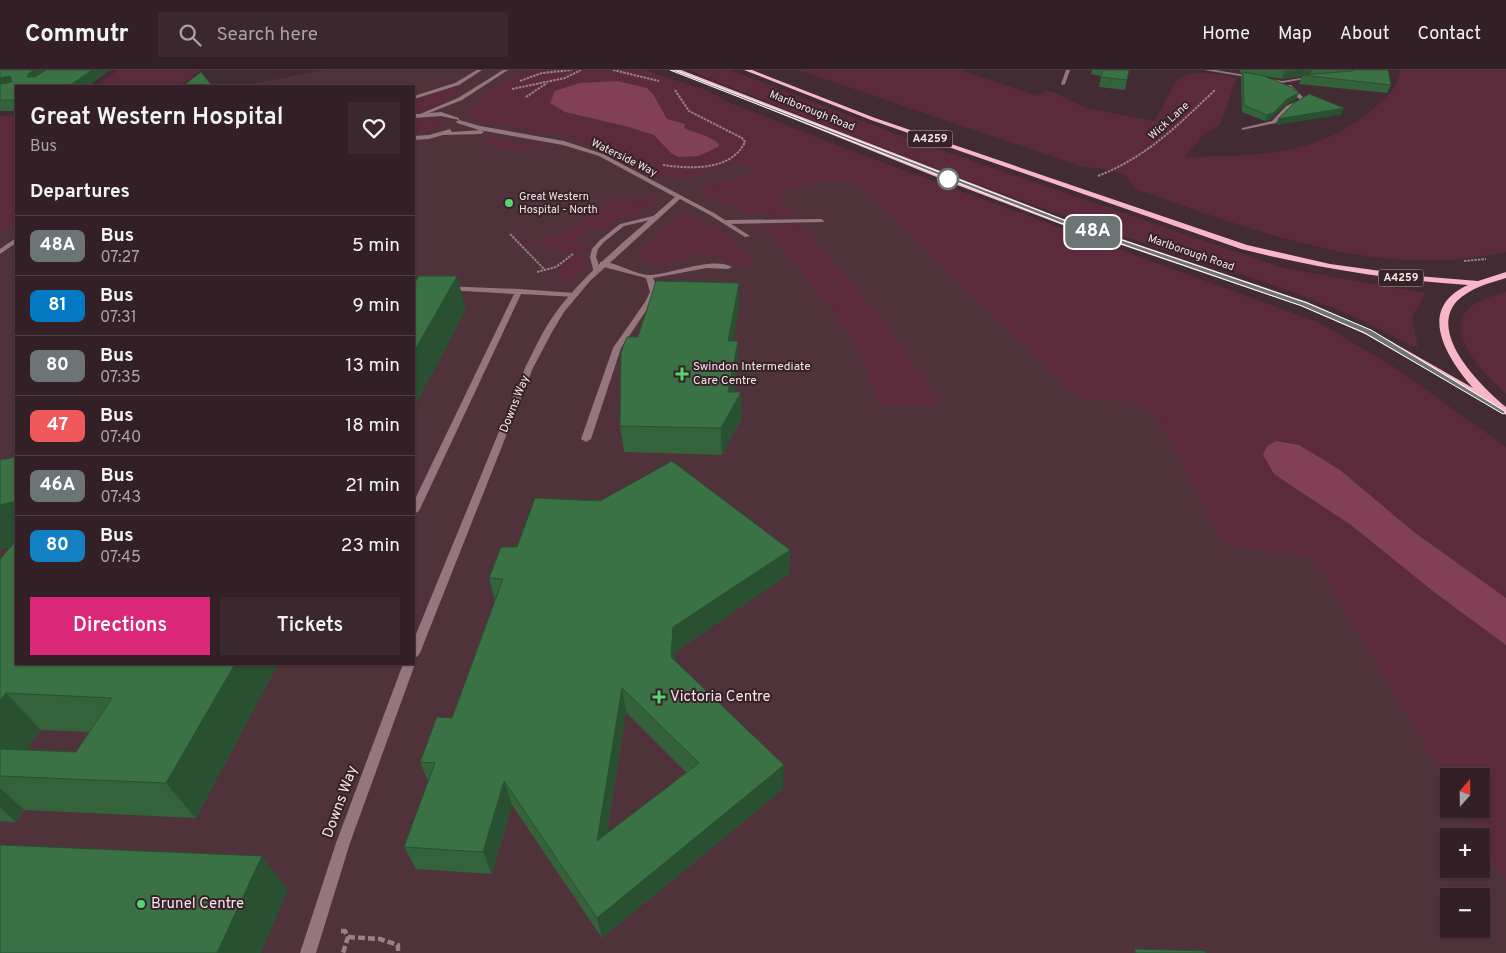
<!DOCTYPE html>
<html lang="en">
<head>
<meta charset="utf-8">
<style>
	:root { --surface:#322026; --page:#3a282e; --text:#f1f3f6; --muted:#a8a3a7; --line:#4d3e43; --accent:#db2777 }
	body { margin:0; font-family:Overpass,sans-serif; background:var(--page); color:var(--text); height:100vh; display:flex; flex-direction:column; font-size:19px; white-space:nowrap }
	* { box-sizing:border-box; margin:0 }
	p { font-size:16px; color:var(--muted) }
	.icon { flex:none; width:28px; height:28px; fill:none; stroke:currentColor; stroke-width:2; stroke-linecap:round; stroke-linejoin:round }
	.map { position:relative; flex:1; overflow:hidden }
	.side { position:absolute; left:15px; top:15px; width:400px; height:580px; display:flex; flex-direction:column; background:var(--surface); border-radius:0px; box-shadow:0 1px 4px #0004,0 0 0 1px var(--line) }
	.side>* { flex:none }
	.badge { padding:0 10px; border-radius:8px; font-size:18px; line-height:32px }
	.needle { width:32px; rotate:20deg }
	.buttons { position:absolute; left:1440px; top:698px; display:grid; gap:10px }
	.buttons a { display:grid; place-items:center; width:50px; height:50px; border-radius:0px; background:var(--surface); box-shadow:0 1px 4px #0004,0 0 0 1px var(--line); font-size:25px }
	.map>.badge { position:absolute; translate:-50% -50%; box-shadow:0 0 0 2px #fff }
	h2 { padding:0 15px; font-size:19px; line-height:45px }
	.round { display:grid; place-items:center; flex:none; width:52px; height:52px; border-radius:0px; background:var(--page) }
	.headline { display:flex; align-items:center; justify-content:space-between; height:85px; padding:0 15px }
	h1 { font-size:24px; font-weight:600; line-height:38px }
	.cta { display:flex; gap:10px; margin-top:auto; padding:10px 15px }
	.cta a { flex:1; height:58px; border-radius:0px; background:var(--accent); color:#fff; font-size:20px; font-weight:600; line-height:58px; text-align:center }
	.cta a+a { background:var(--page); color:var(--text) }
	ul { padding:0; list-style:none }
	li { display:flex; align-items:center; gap:15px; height:60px; padding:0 15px; border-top:1px solid var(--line) }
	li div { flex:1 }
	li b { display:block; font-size:19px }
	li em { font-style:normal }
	li .badge { min-width:55px; font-weight:700; text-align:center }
	header { display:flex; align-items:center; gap:30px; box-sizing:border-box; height:70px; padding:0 25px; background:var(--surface); border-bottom:1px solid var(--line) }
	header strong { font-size:24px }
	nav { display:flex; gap:28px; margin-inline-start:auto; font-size:18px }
	.search { width:350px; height:45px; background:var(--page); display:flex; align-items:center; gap:12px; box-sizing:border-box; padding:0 18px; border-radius:0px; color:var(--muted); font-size:19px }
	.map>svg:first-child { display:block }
</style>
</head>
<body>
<header>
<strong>Commutr</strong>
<div class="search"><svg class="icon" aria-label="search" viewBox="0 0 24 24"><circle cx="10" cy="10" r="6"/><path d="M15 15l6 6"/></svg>Search here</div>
<nav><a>Home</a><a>Map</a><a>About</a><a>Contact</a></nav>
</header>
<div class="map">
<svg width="1506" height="883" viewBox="0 0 1506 883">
	<rect width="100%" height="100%" fill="#422b32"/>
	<path fill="#50323b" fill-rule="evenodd" d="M324 0H644L708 21 713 26 1506 415V883H0V127L16 117V594H414V16H243ZM1449 706H1481V739H1449ZM1449 766H1481V799H1449ZM1449 826H1481V859H1449Z"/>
	<g fill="#5c2b3b">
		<polygon points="118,0 200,0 181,16 96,16"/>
		<path d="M530 0H644L708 21 722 28 720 29 860 84 1320 253 1394 297 1506 377V813L1481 771V766H1478L1462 739H1481V706H1449V716L1319 497 1306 486 1224 475 1157 346 1126 331 1080 329 858 114C834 109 802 111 781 122L782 130 795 148 741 142 742 138 708 127 700 121 704 117 760 102 737 93 692 108 675 110 659 107 575 68 475 50 470 45C472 24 512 8 530 0Z"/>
		<path d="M689 0H730L909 69 1283 198 1426 223 1412 247 1418 277 1411 276C1314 220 1204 195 1099 158 960 110 824 55 689 0Z"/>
		<path d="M798 0H960L1038 26 1045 21 1053 22 1086 38 1154 51C1174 24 1167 0 1209 3 1218 5 1228 5 1236 9L1220 55 1204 64 1185 87C1256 85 1315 88 1373 39 1388 26 1396 21 1400 0H1506V182C1378 211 1254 160 1135 119L1125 105 1106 99 1083 97Z"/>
		<polygon points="454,17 463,18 445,31 414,43 414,31"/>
		<polygon points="16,45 16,150 0,162 0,46"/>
		<polygon points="424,49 440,50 445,54 433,61 414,62 414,52"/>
		<polygon points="489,66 561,81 506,80 485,74"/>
		<path d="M655 126V132L650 138 613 152 610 154 615 155 608 161 591 158 571 173 588 177 587 181H573L569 184 542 175 527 177 517 167 522 166 529 173C558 166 586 155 606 131L647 130Z"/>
		<path d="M683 141 709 155 726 160 724 161 753 193 745 197 724 191 722 187 693 183C680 193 650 201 639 185L640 180Z"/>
		<polygon points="800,154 885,252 930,317 937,332 928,336 880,335 865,294 853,271 841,252 772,164 764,161 758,163 752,157"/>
		<path d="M577 185H585C580 213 569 215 542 214L562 212 564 207 555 199Z"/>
		<path d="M1506 222V324C1488 308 1449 270 1465 243 1472 232 1494 225 1506 222Z"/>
	</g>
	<g fill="#814055">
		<path d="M617 11 647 18 653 24 667 49 685 54 684 58C696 64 708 64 719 74L718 77 698 86 679 87 671 83 654 65 625 56 565 42 550 33 555 21 580 13Z"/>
		<polygon points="1276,371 1299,375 1340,400 1414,462 1506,528 1506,575 1434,522 1351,455 1274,404 1263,385 1267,376"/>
	</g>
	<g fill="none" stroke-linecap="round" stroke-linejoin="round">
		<g stroke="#968388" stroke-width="2" stroke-dasharray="2.5 1" stroke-linecap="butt">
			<polyline points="613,0 659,11"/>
			<polyline points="520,11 542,3 572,0"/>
			<polyline points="512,19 565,8 581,0"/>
			<polyline points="526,27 547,13"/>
			<path d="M663 95C691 99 731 101 745 72L742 68 689 41 675 20"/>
			<path d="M1098 106C1148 86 1177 56 1215 20"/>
			<polyline points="510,164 545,200"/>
			<polyline points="1464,191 1486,189"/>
			<polyline points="537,202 556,197 573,184"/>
		</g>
		<g stroke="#968388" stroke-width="4.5" stroke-dasharray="7 3" stroke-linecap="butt">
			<polyline points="341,861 345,861 348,867 343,883"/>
			<polyline points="348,867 380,869 398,875 398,883"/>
		</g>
		<g fill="#95767e" fill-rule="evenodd">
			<polygon points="657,145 660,147 659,148 624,156 604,172 598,179 596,187 601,201 594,203 590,187 592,179 600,170 620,154"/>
			<polygon points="821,149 824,151 823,152 727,154 724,152 727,150"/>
			<path d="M600 192C617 191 634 205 650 205 671 204 714 186 732 197L728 199 707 198 653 208 658 220 656 226 621 278 591 369 586 372 581 369 613 278 645 232 650 222 646 208 600 196Z"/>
			<polygon points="444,216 519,219 575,223 579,225 575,227 521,224 419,441 414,444 414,431 514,224 447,220 443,218"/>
		</g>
		<g fill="#95767e" fill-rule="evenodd">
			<polygon points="477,0 482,0 459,15 414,29 414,26 455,13"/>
			<polygon points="503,0 508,0 462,30 429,43 441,42 459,48 459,50 441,46 414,48 414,44 420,44 458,28"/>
			<polygon points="1066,0 1070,0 1065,14 1063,15 1061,14"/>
			<polygon points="1204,0 1215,0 1282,11 1314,6 1316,7 1282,13"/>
			<polygon points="1287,15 1291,15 1305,29 1305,31 1290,38 1276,53 1242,60 1242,58 1272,51 1286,36 1300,30 1287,17"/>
			<path d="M459 50 480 56 564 71 603 84 714 143 750 166 745 167 710 145 680 129 590 211 564 242 552 262 533 298 420 583 418 586 414 588V569L525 298C535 278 545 256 559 238 592 196 635 163 675 127L599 86 563 75 479 60 457 53 456 52Z"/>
			<polygon points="450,59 452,62 481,60 484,62 481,64 443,65 429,69 414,70 414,66 429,65"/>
			<polygon points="16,168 16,173 0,184 0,179"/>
			<polygon points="414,592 415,594 350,773 316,883 300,883 336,773 403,594 414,594"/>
		</g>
		<path fill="#f8b7c9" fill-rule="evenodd" d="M673 0H681L1066 150 1307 232 1371 260 1473 318C1447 288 1415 239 1468 215 1391 210 1316 198 1241 179L871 50 744 0H752L875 48 1247 175 1330 194 1417 206 1478 211 1506 202V208C1489 213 1470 218 1457 231 1427 264 1482 317 1506 337V345L1365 264 1301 236 1060 154 944 110Z"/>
	</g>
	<g fill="#33623b" fill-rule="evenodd">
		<polygon points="0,0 110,0 88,16 16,16 16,41 0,41"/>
		<polygon points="1092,0 1129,0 1125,20 1099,17 1101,6 1091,4"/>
		<polygon points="1240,0 1388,0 1391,15 1387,23 1299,14 1302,6 1282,9 1265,6 1296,29 1285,35 1271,49 1265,51 1242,42 1241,8 1242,3 1240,2"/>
		<polygon points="739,213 739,237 733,271 738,296 733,322 742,348 722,385 624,382 620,356 638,267"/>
		<path d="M16 387V594H278L196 748 24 740 16 752 0 751V489L10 477ZM41 660 89 662 76 682 26 680Z"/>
		<path d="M517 477 790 480 789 504 675 582V591L783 719 602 868 512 735 492 804 416 799 404 777 428 711 420 692 452 648 495 531 489 508ZM626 642 687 703 607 763Z"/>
	</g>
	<g fill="#295030">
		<polygon points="34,0 55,0 33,14 27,7 28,4"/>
		<polygon points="92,0 110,0 88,16 69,16"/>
		<polygon points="1292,0 1312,0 1310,5 1302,5 1302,6 1282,9 1285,1"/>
		<polygon points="10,6 16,16 0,19 0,8"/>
		<polygon points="1299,23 1296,29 1285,35 1271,49 1265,51 1267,45 1287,29"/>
		<polygon points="1344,38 1341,45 1276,55 1278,49"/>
		<polygon points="457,206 466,240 414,338 414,282"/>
		<polygon points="739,213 739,237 729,296 728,271"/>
		<polygon points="738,271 738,296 730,343 741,322 742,348 722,385 721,358"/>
		<polygon points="16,431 16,476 0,480 0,435"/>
		<polygon points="790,480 789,504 675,582 673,612 671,587 673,557"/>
		<polygon points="235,594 278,594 196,748 166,713"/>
		<polygon points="622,618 626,642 602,793 597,771"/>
		<polygon points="6,623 41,660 7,706 0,706 0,631"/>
		<polygon points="784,695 783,719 602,868 597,848"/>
		<polygon points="504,711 512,735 492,804 483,782"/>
		<polygon points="0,718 24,740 16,752 0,737"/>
		<polygon points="262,786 288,820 261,883 217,883"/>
	</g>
	<g fill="#3b7245" stroke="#295030" fill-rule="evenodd">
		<polygon points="0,0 34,0 28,4 27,7 35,7 46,0 92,0 69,16 16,16 16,30 0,30 0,14 12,12 10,6 0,8"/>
		<polygon points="1103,0 1129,0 1127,10 1101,7"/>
		<polygon points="1353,0 1388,0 1391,15 1302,5 1353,1"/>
		<polygon points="201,2 212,16 183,16"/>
		<polygon points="1243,2 1264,6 1291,17 1299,23 1287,29 1273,43 1267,45 1244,35"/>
		<polygon points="1309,24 1344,38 1278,49 1294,33"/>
		<polygon points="419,206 457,206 414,282 414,214"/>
		<polygon points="656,211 739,213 728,271 738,271 728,322 741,322 721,358 620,356 621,282 627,267 638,267"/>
		<polygon points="16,387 16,431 0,435 0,390"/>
		<path d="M672 391 790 480 673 557 671 587 784 695 597 848 504 711 483 782 404 777 435 693 420 692 437 647 452 648 503 509 489 508 501 477H517L535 428 600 431ZM622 618 699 693 597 771Z"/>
		<polygon points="16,471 16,594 235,594 166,713 0,706 0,679 76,682 112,628 6,623 0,631 0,489"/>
		<polygon points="0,775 262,786 217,883 0,883"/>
		<polygon points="1134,879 1205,881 1206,883 1136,883"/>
	</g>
	<polygon fill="#6c7476" stroke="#fff" points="670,0 674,0 1066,151 1307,233 1371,260 1506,342 1503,344 1365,263 1302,236 1061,153"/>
	<circle fill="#fff" stroke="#6c7476" stroke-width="2.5" cx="948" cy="109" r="10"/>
	<g fill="#55d672" stroke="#372228" stroke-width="2">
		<circle cx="509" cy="133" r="5"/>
		<path d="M679.5 296.5h5v5h5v5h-5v5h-5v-5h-5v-5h5z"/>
		<path d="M656.5 619.5h5v5h5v5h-5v5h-5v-5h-5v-5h5z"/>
		<circle cx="141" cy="834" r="5"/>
	</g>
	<g text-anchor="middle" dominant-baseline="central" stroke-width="4" stroke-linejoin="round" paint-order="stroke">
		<g font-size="11" fill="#f4e5e8" stroke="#372228">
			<text transform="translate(812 41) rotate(22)">Marlborough Road</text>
			<text transform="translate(1169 51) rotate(-42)">Wick Lane</text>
			<text transform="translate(624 88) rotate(26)">Waterside Way</text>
			<text transform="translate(1191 183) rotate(19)">Marlborough Road</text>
		</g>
		<g fill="#372228" stroke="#bbaaae" stroke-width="1">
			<rect x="907.5" y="60.5" width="45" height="17" rx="4"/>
			<rect x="1378.5" y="199.5" width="45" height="17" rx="4"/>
		</g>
		<g font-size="11" font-weight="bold" fill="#f4e5e8">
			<text x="930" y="69">A4259</text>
			<text x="1401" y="208">A4259</text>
		</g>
		<g font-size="11" fill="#f4e5e8" stroke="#372228" text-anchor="start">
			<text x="519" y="127">Great Western<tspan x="519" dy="13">Hospital - North</tspan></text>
		</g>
		<g font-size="12" fill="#f4e5e8" stroke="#372228" text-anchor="start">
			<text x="693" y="297">Swindon Intermediate<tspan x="693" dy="14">Care Centre</tspan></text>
		</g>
		<g font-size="12" fill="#f4e5e8" stroke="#372228">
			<text transform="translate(515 334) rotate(-68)">Downs Way</text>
		</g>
		<g font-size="15" fill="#f4e5e8" stroke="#372228" text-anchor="start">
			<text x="670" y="627">Victoria Centre</text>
			<text x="151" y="834">Brunel Centre</text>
		</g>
		<g font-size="15" fill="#f4e5e8" stroke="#372228">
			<text transform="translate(341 732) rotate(-70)">Downs Way</text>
		</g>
	</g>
</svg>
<div class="buttons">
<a><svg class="needle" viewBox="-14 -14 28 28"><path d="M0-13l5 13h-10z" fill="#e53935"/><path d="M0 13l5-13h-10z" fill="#a8a3a7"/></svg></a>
<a>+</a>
<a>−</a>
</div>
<b class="badge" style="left:1093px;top:162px;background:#6c7476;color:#fff">48A</b>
<section class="side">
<div class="headline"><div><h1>Great Western Hospital</h1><p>Bus</p></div><a class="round"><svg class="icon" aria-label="heart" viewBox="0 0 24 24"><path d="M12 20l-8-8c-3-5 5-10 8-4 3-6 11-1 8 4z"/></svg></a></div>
<h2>Departures</h2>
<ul>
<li><span class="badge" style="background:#6c7476;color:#fff">48A</span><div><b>Bus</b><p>07:27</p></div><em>5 min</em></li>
<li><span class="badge" style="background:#0279c1;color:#fff">81</span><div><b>Bus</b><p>07:31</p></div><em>9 min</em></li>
<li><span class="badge" style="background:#6c7476;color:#fff">80</span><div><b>Bus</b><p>07:35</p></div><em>13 min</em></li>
<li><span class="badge" style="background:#f0595b;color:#fff">47</span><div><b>Bus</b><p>07:40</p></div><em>18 min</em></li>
<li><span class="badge" style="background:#6c7476;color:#fff">46A</span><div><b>Bus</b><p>07:43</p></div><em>21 min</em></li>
<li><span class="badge" style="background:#1480c4;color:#fff">80</span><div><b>Bus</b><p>07:45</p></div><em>23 min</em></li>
</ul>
<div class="cta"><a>Directions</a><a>Tickets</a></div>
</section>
</div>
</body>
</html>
